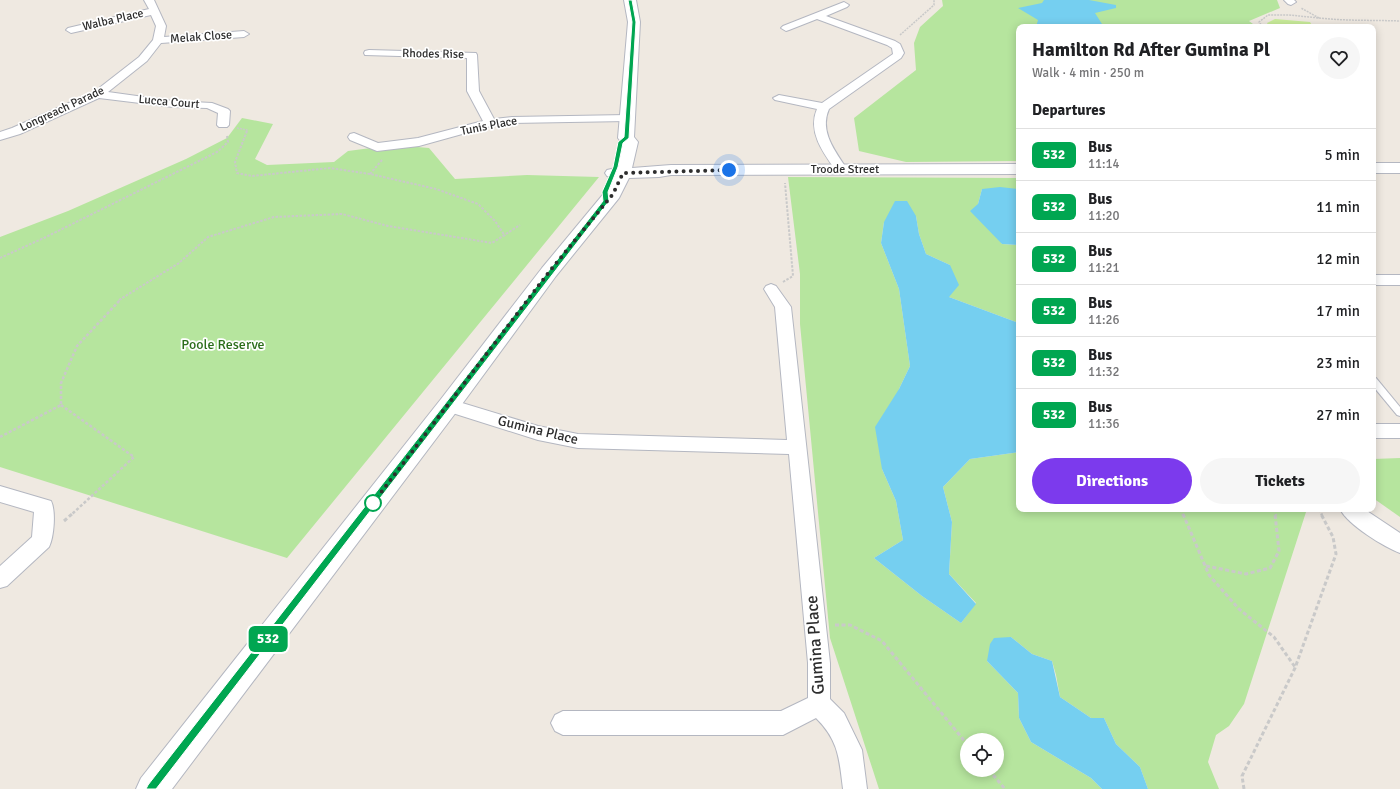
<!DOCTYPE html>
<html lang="en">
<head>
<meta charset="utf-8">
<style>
	:root { --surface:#fff; --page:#f6f6f6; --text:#202124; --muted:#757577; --line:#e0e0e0; --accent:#7c3aed }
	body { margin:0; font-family:Signika,sans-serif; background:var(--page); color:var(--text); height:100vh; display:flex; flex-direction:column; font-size:15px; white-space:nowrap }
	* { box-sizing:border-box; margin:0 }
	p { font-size:13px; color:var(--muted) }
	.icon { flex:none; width:22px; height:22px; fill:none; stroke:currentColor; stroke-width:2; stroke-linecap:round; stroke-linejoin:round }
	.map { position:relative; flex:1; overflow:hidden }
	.side { position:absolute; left:1016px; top:24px; width:360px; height:488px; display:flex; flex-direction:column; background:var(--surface); border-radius:8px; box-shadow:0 2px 10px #0003 }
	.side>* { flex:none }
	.badge { padding:0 8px; border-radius:6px; font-size:14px; line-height:26px }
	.buttons { position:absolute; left:960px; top:733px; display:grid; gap:8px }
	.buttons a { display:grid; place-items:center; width:44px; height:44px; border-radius:50%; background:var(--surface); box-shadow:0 2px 10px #0003; font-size:20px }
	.you { position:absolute; width:20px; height:20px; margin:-10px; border:3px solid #fff; border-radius:50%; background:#1a73e8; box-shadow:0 0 0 6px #1a73e833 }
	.map>.badge { position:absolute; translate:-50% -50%; box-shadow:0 0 0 2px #fff }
	h2 { padding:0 16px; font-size:15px; line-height:36px }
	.round { display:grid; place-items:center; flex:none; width:42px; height:42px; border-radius:21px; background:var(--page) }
	.head { display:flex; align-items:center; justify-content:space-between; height:68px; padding:0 16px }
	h1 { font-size:19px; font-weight:700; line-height:30px }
	.action { display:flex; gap:8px; margin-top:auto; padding:8px 16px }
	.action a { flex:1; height:46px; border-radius:24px; background:var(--accent); color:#fff; font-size:16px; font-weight:700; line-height:46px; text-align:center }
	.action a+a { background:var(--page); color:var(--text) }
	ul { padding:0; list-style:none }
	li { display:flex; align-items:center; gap:12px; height:52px; padding:0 16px; border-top:1px solid var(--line) }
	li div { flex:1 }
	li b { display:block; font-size:15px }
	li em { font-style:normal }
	li .badge { min-width:44px; font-weight:700; text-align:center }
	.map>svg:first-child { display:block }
</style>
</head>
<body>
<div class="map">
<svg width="1400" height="789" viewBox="0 0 1400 789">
	<rect width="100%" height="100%" fill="#efe9e1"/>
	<g fill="#b6e59e" fill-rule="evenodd">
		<polygon points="942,0 1277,0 1280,8 1249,21 1257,27 1019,27 1019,161 906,162 859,151 854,118 916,70 914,43 920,27 943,6"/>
		<polygon points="242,118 273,124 255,159 267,165 334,162 348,151 394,145 429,148 455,179 527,175 599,177 287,558 0,467 0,237 68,211 186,159 227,138"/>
		<path d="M788 177 1019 178V189H982L978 204 1002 244 1019 245V323L949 297 950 265 926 254 919 234 916 216 884 222 881 243 899 289 910 366 899 389 882 469 896 501 903 540 874 558 922 596 961 623 976 603 949 574 952 522 943 487 970 459 1019 452V509H1307L1244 704 1229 726 1216 735 1208 762 1219 789H1148L1140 767 1116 744 1104 718H1091L1060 697 1056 675 1052 661 1032 654 1011 637 987 661 1018 693 1019 718 1031 742 1091 778 1102 789H879L830 638 800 324V274ZM967 740H997V770H967Z"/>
		<polygon points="1400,458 1400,517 1373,498 1373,459"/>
	</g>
	<polygon fill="#c9ec9a" points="1275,19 1310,22 1313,27 1269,27 1267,23"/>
	<g fill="#75cff0">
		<polygon points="1044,0 1089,0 1116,5 1116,8 1095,13 1102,24 1095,27 1036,27 1038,20 1018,8 1042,3"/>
		<polygon points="1000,187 1019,189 1019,245 1002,244 970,211 978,204 982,189"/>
		<polygon points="895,201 907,201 916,216 919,234 926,254 950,265 959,285 949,297 1019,323 1019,452 970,459 943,487 952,522 949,574 976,604 961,623 922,596 874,558 903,540 896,501 882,469 875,427 899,389 910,366 899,289 881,243 884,222"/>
		<polygon points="1011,637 1032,654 1052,661 1060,697 1091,718 1104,718 1116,744 1140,767 1148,789 1102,789 1091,778 1031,742 1019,718 1018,693 987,661 990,644 994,638"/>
	</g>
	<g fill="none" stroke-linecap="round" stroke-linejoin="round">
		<g stroke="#b4b7c1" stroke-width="2">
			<polygon id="lane" points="1373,377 1376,378 1400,407 1400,416 1397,415 1373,386"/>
		</g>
		<g stroke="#b4b7c1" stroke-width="2">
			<g id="street">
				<polygon points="144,0 154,0 166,26 164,37 244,31 249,34 244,37 161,43 147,61 108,92 173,101 212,103 228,109 230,111 229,125 227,127 219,127 217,125 218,113 207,108 173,107 99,98 20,134 0,140 0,132 12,128 94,92 139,57 153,40 156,26 151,15 71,33 66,30 68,28 149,9"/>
				<polygon points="1284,0 1294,0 1296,2 1291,5 1288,4"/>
				<path d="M844 2 849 5 847 7 826 16 895 41 900 44 904 53 901 58 829 109C819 131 835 151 847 169L845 172H837C824 154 807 132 817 109L775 100 773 98 779 95 822 103 893 54 892 48 887 45 817 19 789 30 786 31 781 28 783 26Z"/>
				<polygon points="369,50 476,53 477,55 479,91 494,119 512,117 627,115 631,116 633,118 631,120 627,121 512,123 491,126 419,146 377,151 350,140 348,137 350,134 354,133 378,143 418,138 483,121 467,91 467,58 365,55 364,53 365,51"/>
				<rect x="1373" y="275" width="27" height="10"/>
				<path d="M771 284 776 286 791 307 830 663V699L844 713 862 750 867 789H843C839 758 839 741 816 718L783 735H563L555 731 551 723 555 715 563 711H781L808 698V663L789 454 578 448 538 440 443 410 440 405 443 400 449 399 538 426 578 434 787 440 775 307 764 289 766 286Z"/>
				<rect x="1373" y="424" width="27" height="14"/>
				<path d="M0 486 51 501C56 511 54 537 49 547L7 586 0 588V566L32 537 34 512 0 502Z"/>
				<path d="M1340 509H1364L1400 533V553C1384 547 1348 525 1340 509Z"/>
			</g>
		</g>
		<g stroke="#b4b7c1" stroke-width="2">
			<g id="secondary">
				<polygon points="624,0 636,0 640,22 634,137 638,142 632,168 671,165 1019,164 1019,174 671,175 659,177 629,178 619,198 556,276 457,411 172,789 136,789 141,778 441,399 542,268 605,192 612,178 607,176 605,173 607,170 616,168 622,143 618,138 628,22"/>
				<rect x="1373" y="163" width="27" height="10"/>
			</g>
		</g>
		<g stroke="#c9c9c9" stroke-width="1.5" stroke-dasharray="2 1" stroke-linecap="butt">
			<path d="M1319 18C1346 21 1373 20 1400 21"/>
			<polyline points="1263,27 1259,22 1268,15 1289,15 1319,18 1301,8"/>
			<polyline points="900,35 934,5 934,0"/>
			<polyline points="237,128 247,130 246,132"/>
		</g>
		<g stroke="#c9c9c9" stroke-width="2" stroke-dasharray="2.5 1.5" stroke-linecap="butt">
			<polyline points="247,131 235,162 237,173 252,176 330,168 370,174 436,189 478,204 495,221 505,236"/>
			<polyline points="370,174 382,160"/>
			<polyline points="0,258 46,237 217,152 228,142 227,136"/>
			<polyline points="783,282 793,276 785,183"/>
			<polyline points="119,300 179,263 208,237 274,217 342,214 388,226 492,243 520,225"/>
		</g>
		<g stroke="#c9c9c9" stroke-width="2.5" stroke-dasharray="3 2" stroke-linecap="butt">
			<polyline points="61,405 134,457 71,515"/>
			<polyline points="0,437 61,405 61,383 77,346 121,299"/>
			<polyline points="1181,509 1183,515"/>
			<polyline points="1275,509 1276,515"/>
			<polyline points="1319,509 1322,515"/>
		</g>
		<g stroke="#c9c9c9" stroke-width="3" stroke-dasharray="4 2.5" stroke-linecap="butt">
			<polyline points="1183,514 1209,575 1239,609 1274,637 1295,667"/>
			<polyline points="64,521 72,514"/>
			<polyline points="1206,566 1246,574 1270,568 1279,551 1275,514"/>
			<polyline points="835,625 850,625 882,641 967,744"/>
			<polyline points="989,770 1005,789"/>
			<polyline points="1244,789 1242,776 1295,668 1336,554 1333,537 1321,514"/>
		</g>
		<use href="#lane" fill="#fff" fill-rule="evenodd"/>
		<use href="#street" fill="#fff" fill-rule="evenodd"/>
		<use href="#secondary" fill="#fff" fill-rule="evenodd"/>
	</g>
	<polygon fill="#00a651" stroke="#fff" points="628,0 632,0 636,22 629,138 623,143 618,167 608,192 609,201 156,789 146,789 148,785 603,201 602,192 613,167 618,142 624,137 632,22"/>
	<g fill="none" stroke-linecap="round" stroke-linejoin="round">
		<polyline stroke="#2e2e2e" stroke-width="4" stroke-dasharray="0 7.2" points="373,503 549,272 613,194 623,173 729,170"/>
	</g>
	<circle fill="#fff" stroke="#00a651" stroke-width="2" cx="373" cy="503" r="8"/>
	<g text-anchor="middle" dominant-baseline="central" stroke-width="3.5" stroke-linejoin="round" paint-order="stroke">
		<g font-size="12" fill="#2e2e2e" stroke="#fff">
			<text transform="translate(113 20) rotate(-13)">Walba Place</text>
			<text transform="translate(201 37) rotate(-4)">Melak Close</text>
			<text transform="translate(433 54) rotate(1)">Rhodes Rise</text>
			<text transform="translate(169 102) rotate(5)">Lucca Court</text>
			<text transform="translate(62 109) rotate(-25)">Longreach Parade</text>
			<text transform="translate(489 126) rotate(-11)">Tunis Place</text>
			<text x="845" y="169">Troode Street</text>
		</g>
		<g font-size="14" fill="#2c6e1b" stroke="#fff">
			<text x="223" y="344">Poole Reserve</text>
		</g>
		<g font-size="14" fill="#2e2e2e" stroke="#fff">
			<text transform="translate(538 430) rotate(14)">Gumina Place</text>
		</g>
		<g font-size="17" fill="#2e2e2e" stroke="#fff">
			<text transform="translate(815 645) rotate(-94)">Gumina Place</text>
		</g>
	</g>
</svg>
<div class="buttons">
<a><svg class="icon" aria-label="locate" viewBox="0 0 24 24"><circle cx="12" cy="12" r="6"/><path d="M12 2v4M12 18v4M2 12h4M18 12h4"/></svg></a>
</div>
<div class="you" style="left:729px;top:170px"></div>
<b class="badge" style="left:268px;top:639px;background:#00a651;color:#fff">532</b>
<section class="side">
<div class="head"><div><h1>Hamilton Rd After Gumina Pl</h1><p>Walk · 4 min · 250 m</p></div><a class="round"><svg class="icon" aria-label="heart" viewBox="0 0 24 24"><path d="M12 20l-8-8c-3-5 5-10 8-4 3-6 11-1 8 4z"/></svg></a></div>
<h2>Departures</h2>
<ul>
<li><span class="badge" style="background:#00a651;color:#fff">532</span><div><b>Bus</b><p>11:14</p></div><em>5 min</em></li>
<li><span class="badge" style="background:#00a651;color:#fff">532</span><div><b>Bus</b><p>11:20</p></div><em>11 min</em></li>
<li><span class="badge" style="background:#00a651;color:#fff">532</span><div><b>Bus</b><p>11:21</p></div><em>12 min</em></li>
<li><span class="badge" style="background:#00a651;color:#fff">532</span><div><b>Bus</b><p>11:26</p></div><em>17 min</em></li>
<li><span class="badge" style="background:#00a651;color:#fff">532</span><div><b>Bus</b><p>11:32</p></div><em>23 min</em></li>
<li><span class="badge" style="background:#00a651;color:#fff">532</span><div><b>Bus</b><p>11:36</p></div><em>27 min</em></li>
</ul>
<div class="action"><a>Directions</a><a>Tickets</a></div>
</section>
</div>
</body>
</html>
